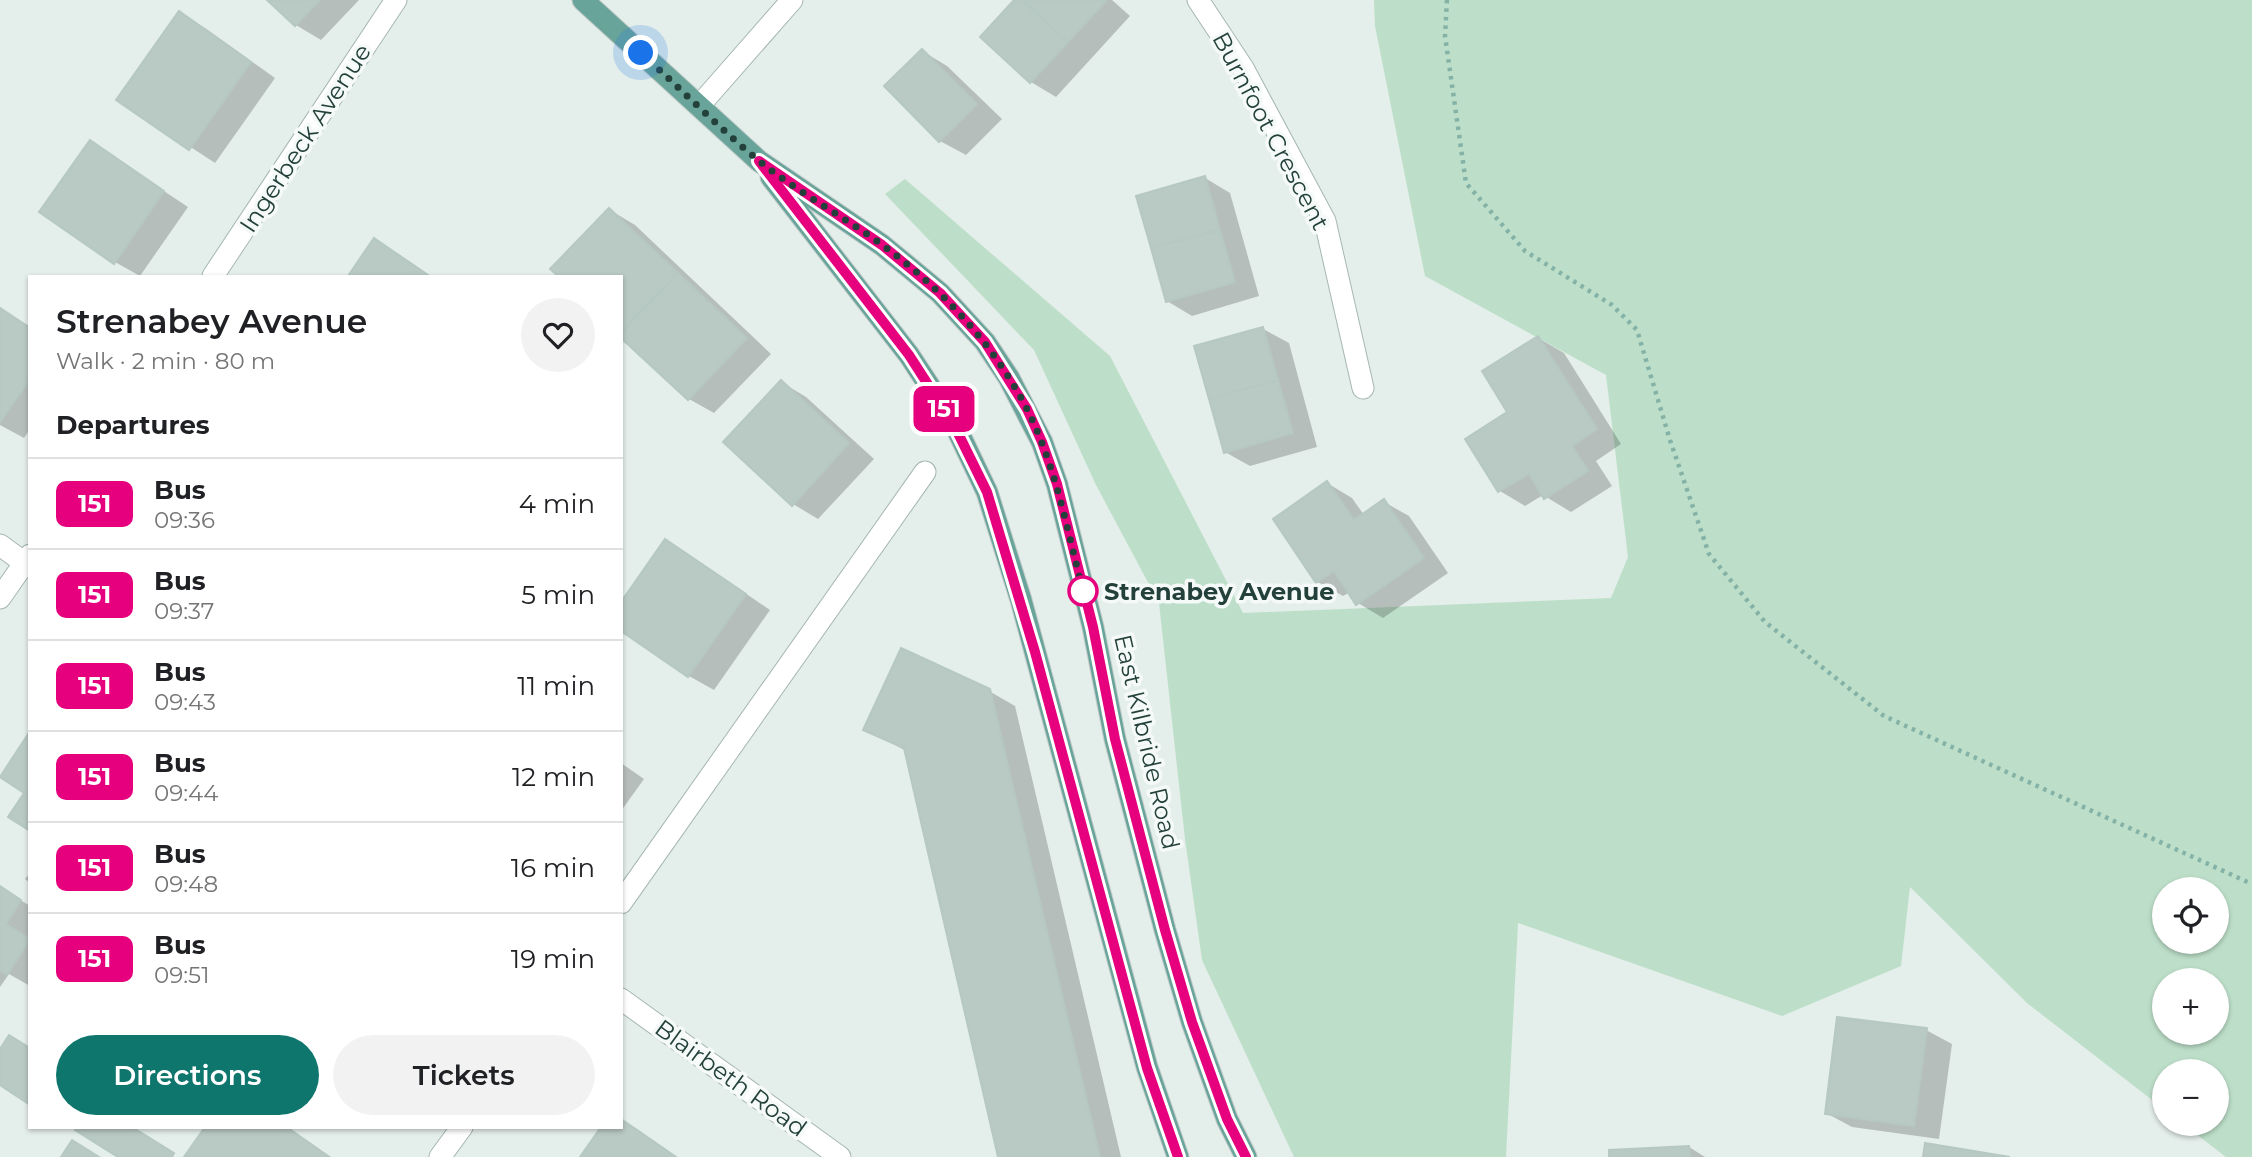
<!DOCTYPE html>
<html lang="en">
<head>
<meta charset="utf-8">
<style>
	:root { --surface:#fff; --page:#f2f2f2; --text:#202124; --muted:#757577; --line:#e0e0e0; --accent:#0f766e }
	body { margin:0; font-family:Montserrat,sans-serif; background:var(--page); color:var(--text); height:100vh; display:flex; flex-direction:column; font-size:26px; white-space:nowrap }
	* { box-sizing:border-box; margin:0 }
	p { font-size:23px; color:var(--muted) }
	.icon { flex:none; width:38px; height:38px; fill:none; stroke:currentColor; stroke-width:2; stroke-linecap:round; stroke-linejoin:round }
	.map { position:relative; flex:1; overflow:hidden }
	.drawer { position:absolute; left:28px; top:275px; width:595px; height:854px; display:flex; flex-direction:column; background:var(--surface); border-radius:0px; box-shadow:0 2px 5px #0004 }
	.drawer>* { flex:none }
	.badge { padding:0 14px; border-radius:10px; font-size:24px; line-height:46px }
	.tools { position:absolute; left:2152px; top:877px; display:grid; gap:14px }
	.tools a { display:grid; place-items:center; width:77px; height:77px; border-radius:50%; background:var(--surface); box-shadow:0 2px 5px #0004; font-size:35px }
	.you { position:absolute; width:35px; height:35px; margin:-18px; border:5px solid #fff; border-radius:50%; background:#1a73e8; box-shadow:0 0 0 10px #1a73e833 }
	.map>.badge { position:absolute; translate:-50% -50%; box-shadow:0 0 0 4px #fff }
	h2 { padding:0 28px; font-size:26px; line-height:63px }
	.round { display:grid; place-items:center; flex:none; width:74px; height:74px; border-radius:37px; background:var(--page) }
	.head { display:flex; align-items:center; justify-content:space-between; height:119px; padding:0 28px }
	h1 { font-size:33px; font-weight:600; line-height:52px }
	.action { display:flex; gap:14px; margin-top:auto; padding:14px 28px }
	.action a { flex:1; height:80px; border-radius:42px; background:var(--accent); color:#fff; font-size:28px; font-weight:600; line-height:80px; text-align:center }
	.action a+a { background:var(--page); color:var(--text) }
	ul { padding:0; list-style:none }
	li { display:flex; align-items:center; gap:21px; height:91px; padding:0 28px; border-top:2px solid var(--line) }
	li div { flex:1 }
	li b { display:block; font-size:26px }
	li em { font-style:normal }
	li .badge { min-width:77px; font-weight:700; text-align:center }
	.map>svg:first-child { display:block }
</style>
</head>
<body>
<div class="map">
<svg width="2252" height="1157" viewBox="0 0 2252 1157">
	<rect width="100%" height="100%" fill="#e4eeea"/>
	<path fill="#bddfc9" fill-rule="evenodd" d="M1374 0H2252V1157H2226L2183 1124H2217V1071H2165V1110L2027 1003 1910 887 1901 966 1782 1016 1518 923 1506 1157H1294L1202 960 1185 839 1159 603 1096 485 1034 350 885 194 905 179 1110 356 1243 613 1611 598 1628 557 1606 375 1425 276 1375 26ZM2165 889H2217V942H2165ZM2165 980H2217V1032H2165Z"/>
	<g fill="#0003">
		<polygon points="269,0 359,0 321,40 296,25"/>
		<polygon points="1016,0 1112,0 1130,16 1056,97 1031,82 982,37"/>
		<polygon points="179,14 205,28 275,78 215,163 119,100"/>
		<polygon points="922,51 947,66 1002,119 966,155 940,141 886,86"/>
		<polygon points="90,142 188,207 140,276 115,262"/>
		<polygon points="1205,178 1230,193 1259,296 1192,316 1167,301"/>
		<polygon points="610,210 635,225 771,354 714,413 689,399 621,276 560,276 553,269"/>
		<polygon points="375,240 400,255 431,276 350,276"/>
		<polygon points="0,307 30,327 30,429 24,438 0,425"/>
		<polygon points="1263,329 1289,343 1317,447 1250,466 1225,452"/>
		<polygon points="1538,338 1564,353 1621,444 1596,461 1612,486 1571,512 1543,495 1525,506 1500,491"/>
		<polygon points="781,382 806,397 874,459 818,519 793,504"/>
		<polygon points="1327,483 1352,498 1364,515 1384,502 1409,516 1448,573 1383,618 1358,603 1350,592 1343,596 1318,582"/>
		<polygon points="666,541 691,556 770,610 714,690 689,676 621,629"/>
		<polygon points="989,691 1015,706 1121,1157 1000,1157 906,751 866,729"/>
		<polygon points="621,763 644,779 621,811"/>
		<polygon points="30,873 30,883 25,879"/>
		<polygon points="0,887 30,906 30,986 9,974 0,987"/>
		<polygon points="1926,1030 1952,1044 1939,1139 1852,1127 1826,1113"/>
		<polygon points="621,1120 637,1129 677,1157 583,1157 603,1127 621,1127"/>
		<polygon points="207,1127 288,1127 331,1157 186,1157"/>
		<polygon points="1689,1147 1705,1157 1611,1157"/>
	</g>
	<g fill="#b9c9c4" stroke="#b6c8c2" stroke-width="2">
		<polygon points="267,0 320,0 295,26"/>
		<polygon points="1014,0 1022,0 1068,42 1030,83 980,37"/>
		<polygon points="1022,0 1105,0 1106,1 1068,42"/>
		<polygon points="179,11 251,62 189,150 116,100"/>
		<polygon points="922,49 977,104 939,142 884,86"/>
		<polygon points="90,140 164,191 114,264 39,212"/>
		<polygon points="1205,176 1220,230 1151,248 1136,196"/>
		<polygon points="609,208 678,273 621,333 621,276 558,276 550,269"/>
		<polygon points="1220,230 1235,282 1166,302 1151,248"/>
		<polygon points="374,238 429,276 348,276"/>
		<polygon points="678,273 747,338 688,400 621,338 621,333"/>
		<polygon points="0,308 30,328 30,379 0,422"/>
		<polygon points="1263,327 1278,380 1209,399 1194,346"/>
		<polygon points="1538,336 1597,429 1572,446 1588,471 1544,499 1529,474 1498,492 1465,439 1507,412 1482,371"/>
		<polygon points="781,380 849,443 792,506 723,442"/>
		<polygon points="1278,380 1293,433 1224,453 1209,399"/>
		<polygon points="1327,481 1354,520 1384,499 1424,558 1356,605 1334,571 1316,583 1273,519"/>
		<polygon points="665,539 746,594 688,677 621,631 621,602"/>
		<polygon points="901,648 990,689 1100,1157 998,1157 904,748 863,730"/>
		<polygon points="30,731 30,831 8,817 24,793 0,777"/>
		<polygon points="0,886 21,900 6,924 30,939 7,975 0,970"/>
		<polygon points="1837,1017 1927,1028 1914,1126 1825,1114"/>
		<polygon points="9,1035 30,1048 30,1105 0,1085 0,1049"/>
		<polygon points="621,1119 676,1157 580,1157 601,1127 621,1127"/>
		<polygon points="78,1127 132,1127 174,1153 172,1157 118,1157 75,1130"/>
		<polygon points="205,1127 286,1127 329,1157 184,1157"/>
		<polygon points="72,1140 99,1157 61,1157"/>
		<polygon points="1925,1143 2010,1157 1923,1157"/>
		<polygon points="1689,1146 1690,1157 1609,1157 1609,1150"/>
	</g>
	<g fill="none" stroke-linecap="round" stroke-linejoin="round">
		<g stroke="#a6b7b2" stroke-width="23">
			<g id="minor">
				<polyline points="1198,0 1243,68 1325,221 1363,388"/>
				<polyline points="699,106 792,0"/>
				<polyline points="213,276 396,0"/>
				<polyline points="0,598 30,555"/>
				<polyline points="621,903 925,472"/>
				<polyline points="440,1157 462,1127"/>
			</g>
		</g>
		<g stroke="#a6b7b2" stroke-width="23">
			<g id="tertiary">
				<polyline points="0,545 30,567"/>
				<polyline points="621,999 840,1157"/>
			</g>
		</g>
		<g stroke="#c1cac8" stroke-width="23">
			<g id="primary">
				<polyline points="583,0 759,161 882,245 940,293 985,342 1009,378 1042,442 1057,484 1093,627 1115,739 1165,930 1192,1022 1227,1119 1246,1157"/>
				<polyline points="771,177 909,355 955,425 987,492 1021,600 1147,1067 1178,1157"/>
			</g>
		</g>
		<polyline stroke="#84b2a7" stroke-width="4.5" stroke-dasharray="3.5 5" stroke-linecap="butt" points="1447,0 1445,36 1466,183 1525,251 1612,305 1637,330 1670,440 1709,554 1765,622 1884,716 2252,884"/>
		<use href="#minor" stroke="#fff" stroke-width="21"/>
		<use href="#tertiary" stroke="#fff" stroke-width="21"/>
		<use href="#primary" stroke="#68a499" stroke-width="21"/>
	</g>
	<g fill="none" stroke-linecap="round" stroke-linejoin="round">
		<g stroke="#fff" stroke-width="16">
			<polyline id="line" points="1178,1157 1147,1068 1035,652 987,492 954,425 909,355 759,161 882,245 940,293 985,342 1027,409 1042,442 1057,484 1093,627 1115,739 1165,930 1192,1022 1227,1119 1246,1157"/>
		</g>
		<use href="#line" stroke="#e6007e" stroke-width="10"/>
		<path stroke="#23413a" stroke-width="7" stroke-dasharray="0 12.6" d="M641 53C680 88 718 127 758 160 796 191 841 215 881 244 941 288 993 343 1027 409 1056 467 1067 529 1083 591"/>
	</g>
	<circle fill="#fff" stroke="#e6007e" stroke-width="3.5" cx="1083" cy="591" r="14"/>
	<g text-anchor="middle" dominant-baseline="central" stroke-width="7" stroke-linejoin="round" paint-order="stroke">
		<g font-size="24" fill="#23413a" stroke="#f5faf8">
			<text transform="translate(1271 131) rotate(62)">Burnfoot Crescent</text>
			<text transform="translate(305 138) rotate(-57)">Ingerbeck Avenue</text>
			<text transform="translate(1147 742) rotate(77)">East Kilbride Road</text>
			<text transform="translate(731 1078) rotate(36)">Blairbeth Road</text>
		</g>
		<g font-size="24" font-weight="bold" fill="#23413a" stroke="#f5faf8" text-anchor="start">
			<text x="1104" y="591">Strenabey Avenue</text>
		</g>
	</g>
</svg>
<div class="tools">
<a><svg class="icon" aria-label="locate" viewBox="0 0 24 24"><circle cx="12" cy="12" r="6"/><path d="M12 2v4M12 18v4M2 12h4M18 12h4"/></svg></a>
<a>+</a>
<a>−</a>
</div>
<div class="you" style="left:641px;top:53px"></div>
<b class="badge" style="left:944px;top:409px;background:#e6007e;color:#fff">151</b>
<section class="drawer">
<div class="head"><div><h1>Strenabey Avenue</h1><p>Walk · 2 min · 80 m</p></div><a class="round"><svg class="icon" aria-label="heart" viewBox="0 0 24 24"><path d="M12 20l-8-8c-3-5 5-10 8-4 3-6 11-1 8 4z"/></svg></a></div>
<h2>Departures</h2>
<ul>
<li><span class="badge" style="background:#e6007e;color:#fff">151</span><div><b>Bus</b><p>09:36</p></div><em>4 min</em></li>
<li><span class="badge" style="background:#e6007e;color:#fff">151</span><div><b>Bus</b><p>09:37</p></div><em>5 min</em></li>
<li><span class="badge" style="background:#e6007e;color:#fff">151</span><div><b>Bus</b><p>09:43</p></div><em>11 min</em></li>
<li><span class="badge" style="background:#e6007e;color:#fff">151</span><div><b>Bus</b><p>09:44</p></div><em>12 min</em></li>
<li><span class="badge" style="background:#e6007e;color:#fff">151</span><div><b>Bus</b><p>09:48</p></div><em>16 min</em></li>
<li><span class="badge" style="background:#e6007e;color:#fff">151</span><div><b>Bus</b><p>09:51</p></div><em>19 min</em></li>
</ul>
<div class="action"><a>Directions</a><a>Tickets</a></div>
</section>
</div>
</body>
</html>
